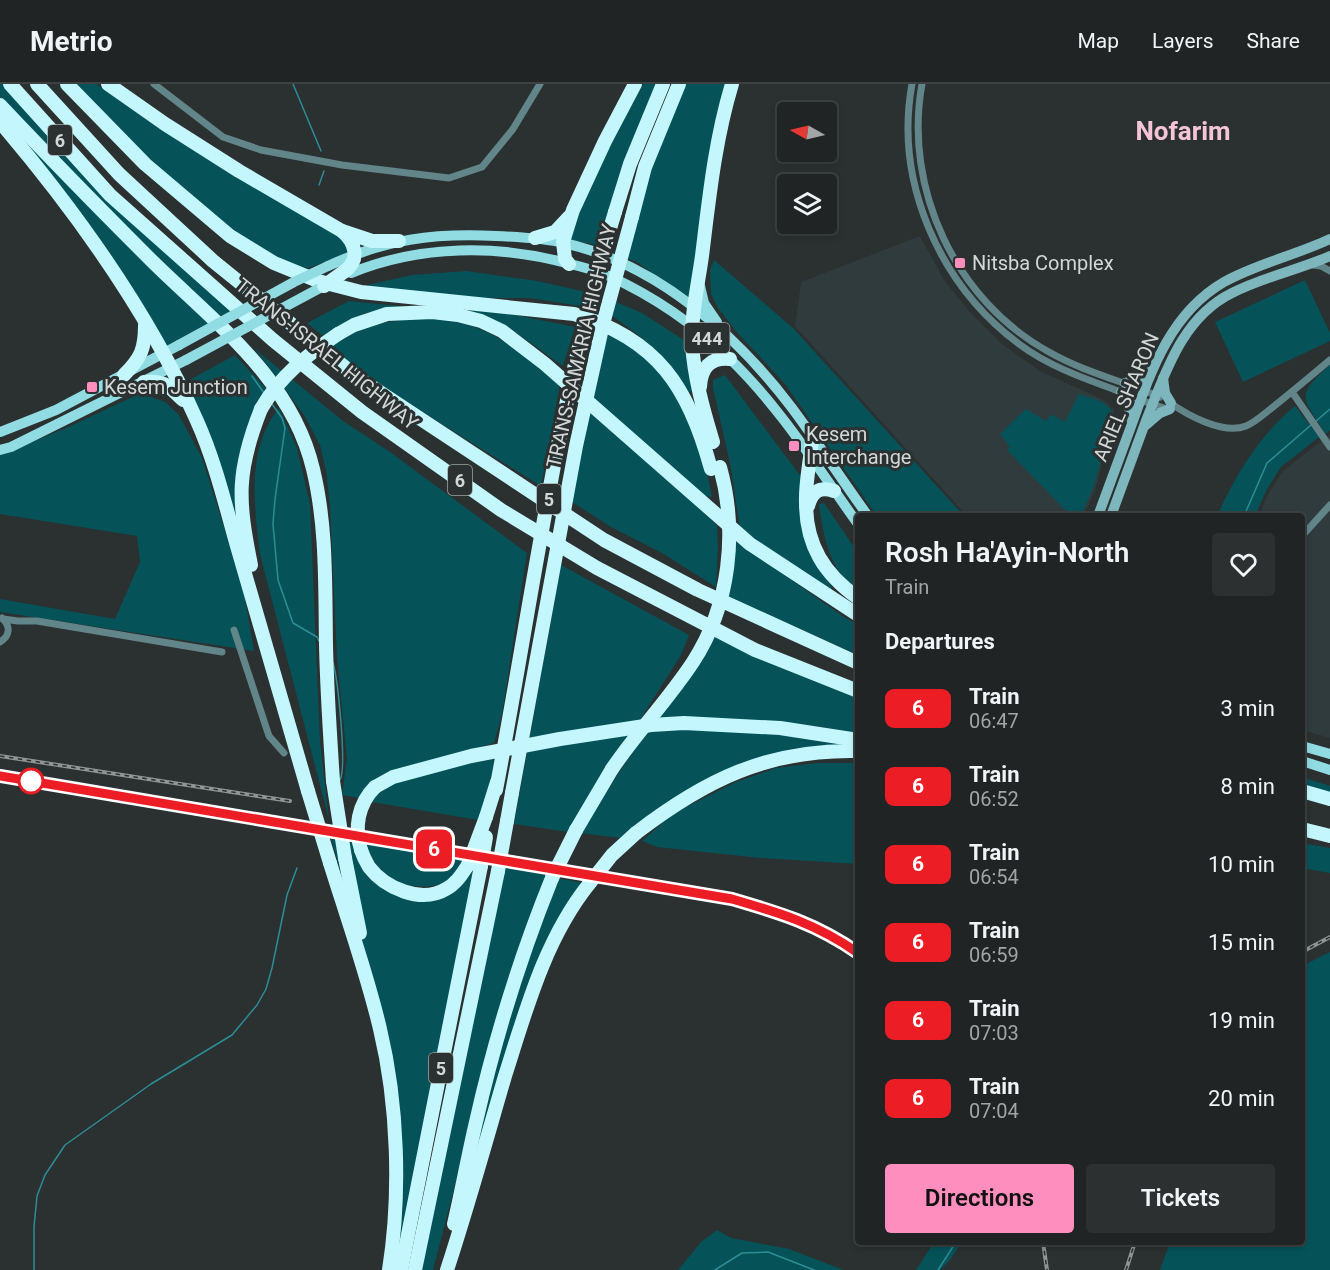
<!DOCTYPE html>
<html lang="en">
<head>
<meta charset="utf-8">
<style>
	:root { --surface:#202424; --page:#2d3031; --text:#f1f3f6; --muted:#a2a4a6; --line:#3d4141; --accent:#fe8ebd }
	body { margin:0; font-family:Roboto,sans-serif; background:var(--page); color:var(--text); height:100vh; display:flex; flex-direction:column; font-size:22px; white-space:nowrap }
	* { box-sizing:border-box; margin:0 }
	p { font-size:20px; color:var(--muted) }
	.icon { flex:none; width:33px; height:33px; fill:none; stroke:currentColor; stroke-width:2; stroke-linecap:round; stroke-linejoin:round }
	.map { position:relative; flex:1; overflow:hidden }
	.side { position:absolute; left:855px; top:429px; width:450px; height:732px; display:flex; flex-direction:column; background:var(--surface); border-radius:6px; box-shadow:0 3px 9px #0003,0 0 0 2px var(--line) }
	.side>* { flex:none }
	.badge { padding:0 12px; border-radius:9px; font-size:21px; line-height:39px }
	.needle { width:39px; rotate:278deg }
	.fabs { position:absolute; left:777px; top:18px; display:grid; gap:12px }
	.fabs a { display:grid; place-items:center; width:60px; height:60px; border-radius:6px; background:var(--surface); box-shadow:0 3px 9px #0003,0 0 0 2px var(--line); font-size:30px }
	.map>.badge { position:absolute; translate:-50% -50%; box-shadow:0 0 0 3px #fff }
	h2 { padding:0 30px; font-size:22px; line-height:54px }
	.round { display:grid; place-items:center; flex:none; width:63px; height:63px; border-radius:6px; background:var(--page) }
	.headline { display:flex; align-items:center; justify-content:space-between; height:102px; padding:0 30px }
	h1 { font-size:28px; font-weight:600; line-height:45px }
	.cta { display:flex; gap:12px; margin-top:auto; padding:12px 30px }
	.cta a { flex:1; height:69px; border-radius:6px; background:var(--accent); color:#111; font-size:24px; font-weight:600; line-height:69px; text-align:center }
	.cta a+a { background:var(--page); color:var(--text) }
	ul { padding:0; list-style:none }
	li { display:flex; align-items:center; gap:18px; height:78px; padding:0 30px }
	li div { flex:1 }
	li b { display:block; font-size:22px }
	li em { font-style:normal }
	li .badge { min-width:66px; font-weight:700; text-align:center }
	header { display:flex; align-items:center; gap:36px; box-sizing:border-box; height:84px; padding:0 30px; background:var(--surface); border-bottom:2px solid var(--line) }
	header strong { font-size:28px }
	nav { display:flex; gap:33px; margin-inline-start:auto; font-size:21px }
	.map>svg:first-child { display:block }
</style>
</head>
<body>
<header>
<strong>Metrio</strong>
<nav><a>Map</a><a>Layers</a><a>Share</a></nav>
</header>
<div class="map">
<svg width="1330" height="1186" viewBox="0 0 1330 1186">
	<rect width="100%" height="100%" fill="#2b3030"/>
	<g fill="#2f3b3d">
		<polygon points="920,152 944,196 970,228 1002,260 1040,287 1104,316 1114,326 1115,340 1102,379 1096,403 1084,432 967,432 795,242 801,198"/>
		<polygon points="1330,350 1330,654 1302,646 1302,432 1259,432 1268,410 1283,387"/>
	</g>
	<g fill="#055359">
		<polygon points="0,0 4,0 233,227 168,263 92,146 50,90 0,31"/>
		<polygon points="75,0 96,0 180,58 340,150 349,165 346,170 303,186 249,159 178,102 141,69"/>
		<polygon points="643,0 658,0 600,162 568,155 592,95"/>
		<polygon points="684,0 729,0 691,218 637,178 626,174 648,87"/>
		<polygon points="714,176 793,244 964,432 877,432 785,300 735,246 718,224 711,210 710,186"/>
		<polygon points="466,187 537,197 586,208 580,222 530,214 473,214 384,205 367,201 412,191"/>
		<polygon points="1305,196 1330,249 1330,257 1243,298 1215,238"/>
		<polygon points="349,217 409,223 366,229 323,252 307,239"/>
		<path d="M614 217 642 229 687 258 693 306 687 310C667 274 646 255 612 232Z"/>
		<polygon points="469,226 506,229 575,243 563,282 508,243"/>
		<path d="M429 232C491 241 514 262 560 300L541 402 357 287 328 265 350 249 374 240Z"/>
		<polygon points="608,247 639,265 672,305 693,348 707,388 712,413 702,412 591,313"/>
		<polygon points="255,265 343,337 390,368 527,469 502,630 494,659 446,674 359,714 342,711 347,675 337,573 330,422 326,387 320,361 304,331"/>
		<polygon points="235,271 267,306 256,319 238,375 235,398 236,423 242,467 186,298"/>
		<path d="M1330 281V346L1326 350C1302 313 1295 312 1330 281Z"/>
		<polygon points="725,291 805,398 823,490 832,503 829,508 740,445 731,384 713,304 713,296"/>
		<polygon points="141,309 165,318 179,331 202,374 243,503 254,567 0,528 0,515 115,535 140,478 137,452 0,430 0,371 66,344"/>
		<path d="M1079 310C1093 315 1111 317 1114 334L1093 404 1081 432H1071L1007 366 1010 363 1000 350 1026 325 1046 337 1051 330 1065 338Z"/>
		<path d="M1295 322 1319 353 1281 383 1267 405 1255 432H1217C1236 390 1259 352 1295 322Z"/>
		<polygon points="588,323 717,441 718,464 716,503 662,469 611,443 572,418"/>
		<path d="M279 324 297 364 310 420 320 658 329 736 260 470C254 421 246 365 279 324Z"/>
		<path d="M824 419 858 469V508C830 488 823 452 819 420Z"/>
		<polygon points="736,451 786,492 841,531 858,541 858,571 729,513"/>
		<polygon points="561,481 689,551 681,571 638,639 529,657"/>
		<polygon points="716,551 858,614 858,650 822,643 727,635 657,636 702,575"/>
		<path d="M677 646H737L852 657 851 663C821 667 789 667 759 674 710 687 661 724 621 754L580 749 624 681 648 647Z"/>
		<polygon points="633,649 568,748 514,740 527,668"/>
		<polygon points="495,672 492,695 478,736 372,718 378,708 392,700"/>
		<polygon points="816,679 858,679 858,780 760,774 657,763 642,757 672,730 736,698 776,684"/>
		<polygon points="1302,693 1330,702 1330,709 1302,702"/>
		<polygon points="331,755 353,759 361,781 421,815 471,784 475,790 396,1186 390,962"/>
		<path d="M363 759 463 775C459 783 455 792 447 797 434 806 405 803 392 796 379 788 370 772 363 759Z"/>
		<polygon points="1302,759 1330,764 1330,789 1302,784"/>
		<polygon points="504,783 545,791 540,813 490,966 433,1186 420,1186"/>
		<polygon points="558,794 583,799 561,833 473,1079 504,950 519,895"/>
		<polygon points="1330,868 1330,1186 1160,1186 1170,1158 1302,1158 1302,882"/>
		<polygon points="717,1146 731,1154 789,1165 844,1186 678,1186 701,1158"/>
		<polygon points="934,1158 962,1158 950,1176 940,1186 916,1186"/>
	</g>
	<g fill="none" stroke-linecap="round" stroke-linejoin="round">
		<g stroke="#2d8d96" stroke-width="1.5">
			<polyline points="293,0 321,67"/>
			<polyline points="319,101 324,87"/>
			<polyline points="252,292 264,309"/>
			<polyline points="272,320 282,334 285,344 275,415 273,440 278,496 293,539 317,553 319,557"/>
			<polyline points="1315,338 1330,325"/>
			<polyline points="1244,432 1267,379 1311,341"/>
			<path d="M333 579C338 596 347 683 340 696"/>
			<polyline points="34,1186 34,1143 37,1112 45,1091 65,1061 151,1000 232,951 257,921 266,905 272,884 287,811 297,784"/>
			<polyline points="715,1186 742,1169 768,1168 814,1186"/>
			<polyline points="938,1186 956,1158"/>
		</g>
		<g stroke="#628589" stroke-width="7">
			<polyline points="154,0 223,53 261,66 342,81 449,94 482,83 513,45 540,0"/>
			<path d="M912 0C894 99 940 201 1019 260 1047 281 1080 293 1113 305 1131 312 1149 320 1168 325"/>
			<path d="M922 0C903 105 956 217 1049 268 1084 288 1123 297 1160 313"/>
			<polyline points="1313,181 1321,182 1330,187"/>
			<polyline points="1292,308 1330,363"/>
			<path d="M1169 318C1187 331 1223 351 1246 342 1256 338 1265 329 1273 323 1292 308 1311 292 1330 276"/>
			<polyline points="1302,452 1330,421"/>
			<polyline points="3,535 18,537 37,537 222,568"/>
			<polyline points="234,546 269,652 284,669"/>
			<path d="M0 558C10 552 11 542 2 534"/>
		</g>
		<g stroke="#7db6bc" stroke-width="10">
			<polyline points="1163,294 1165,309 1171,319"/>
			<polyline points="1125,299 1143,293 1151,287"/>
			<polyline points="1121,308 1127,318 1132,338"/>
			<polyline points="1146,341 1160,329 1170,325"/>
			<path d="M1098 432C1110 400 1121 369 1133 337 1152 284 1172 228 1224 198 1256 180 1296 171 1330 155"/>
			<path d="M1111 432C1123 399 1135 366 1147 334 1166 287 1183 233 1232 209 1263 193 1298 186 1330 172"/>
		</g>
		<g stroke="#91dbe3" stroke-width="10">
			<path d="M328 182C386 155 433 149 496 152 519 153 542 154 564 159 657 180 736 250 792 324 818 359 842 396 868 432"/>
			<path d="M351 189C420 161 498 160 570 180 583 183 597 187 609 192 653 212 695 241 729 274 780 323 817 383 858 440"/>
			<polyline points="700,202 704,219 717,238"/>
			<polyline points="0,348 56,326 179,261"/>
			<polyline points="0,366 11,363 186,276"/>
			<polyline points="1302,662 1330,670"/>
			<polyline points="1302,677 1330,686"/>
		</g>
		<g stroke="#c4f7fd" stroke-width="14">
			<polyline points="10,0 110,111 273,256 362,328 501,426 597,484 755,566 858,607"/>
			<polyline points="37,0 119,90 213,177 357,293 604,456 698,506 858,579"/>
			<path d="M67 0 145 80 230 152 274 179 318 197 361 208 574 230C658 255 689 304 711 385"/>
			<polyline points="108,0 165,40 239,87 342,147 372,157 399,157"/>
			<path d="M0 21C50 74 101 126 152 177 215 239 292 295 313 385 327 442 325 503 326 561 327 607 330 652 333 697"/>
			<path d="M0 38C75 126 150 231 197 337 215 377 225 420 237 462 261 544 284 625 308 707"/>
			<polyline points="615,128 630,80 663,0"/>
			<polyline points="632,133 645,83 679,0"/>
			<path d="M342 147C356 159 360 176 345 187"/>
			<polyline points="535,154 555,148 569,133"/>
			<polyline points="569,180 565,175 563,158 573,126 605,57 635,0"/>
			<polyline points="338,250 354,241 387,230 432,228 458,231 481,237 502,247 545,280 750,460 858,531"/>
			<path d="M124 291C141 274 145 265 145 241"/>
			<path d="M144 298C165 296 168 302 183 316"/>
			<path d="M700 303C701 284 710 273 730 275"/>
			<path d="M812 354C811 375 805 398 806 419 806 461 824 490 858 514"/>
			<path d="M713 358C703 325 694 293 692 259 691 230 698 201 702 172 709 115 715 56 732 0"/>
			<path d="M808 422C812 408 819 402 834 407"/>
			<path d="M251 481C238 416 236 388 261 325"/>
			<polyline points="375,703 393,693 471,672 560,655 651,641 684,639 780,644 858,656"/>
			<polyline points="1302,707 1330,715"/>
			<polyline points="486,733 497,698"/>
			<polyline points="507,737 512,709"/>
			<polyline points="1302,745 1330,752"/>
			<polyline points="576,746 612,685"/>
			<path d="M636 749C705 696 768 665 858 667"/>
			<path d="M361 766C363 772 366 778 369 783 385 804 421 820 446 805 456 800 462 790 468 781"/>
			<polyline points="345,774 360,849"/>
			<path d="M330 779C347 834 367 889 380 945 398 1020 401 1110 389 1186"/>
			<path d="M454 1140C462 1106 468 1072 476 1038 495 954 520 873 552 794"/>
			<polyline points="401,1186 481,782"/>
			<polyline points="415,1186 498,787"/>
			<path d="M447 1186C468 1122 486 1057 505 992 526 926 545 855 589 800"/>
		</g>
		<g stroke="#909494" stroke-width="4">
			<g id="rail">
				<polyline points="0,672 290,717"/>
				<path d="M0 692 732 815C780 829 817 840 858 869"/>
				<polyline points="1302,868 1330,853"/>
				<polyline points="1043,1158 1047,1186"/>
				<polyline points="1126,1186 1135,1158"/>
			</g>
		</g>
		<use href="#rail" stroke="#2b3030" stroke-width="1.5" stroke-dasharray="4.5" stroke-linecap="butt"/>
		<g stroke="#91dbe3" stroke-width="10">
			<polyline points="179,261 294,198 328,182"/>
			<polyline points="186,276 331,198"/>
		</g>
		<g stroke="#c4f7fd" stroke-width="14">
			<polyline points="324,202 345,187"/>
			<path d="M261 325C280 292 307 271 338 250"/>
			<path d="M612 685C637 648 668 616 693 578 730 521 738 448 720 383"/>
			<polyline points="333,697 345,774"/>
			<path d="M496 706C533 513 557 316 615 128"/>
			<polyline points="308,707 330,779"/>
			<polyline points="512,709 576,362 603,240 632,133"/>
			<path d="M361 766C354 744 358 720 375 703"/>
			<polyline points="468,781 486,733"/>
			<polyline points="481,782 486,753"/>
			<polyline points="498,787 507,737"/>
			<polyline points="552,794 576,746"/>
			<polyline points="589,800 612,771 636,749"/>
		</g>
	</g>
	<g fill="none" stroke-linecap="round" stroke-linejoin="round">
		<g stroke="#fff" stroke-width="14">
			<path id="line" d="M0 692 732 815C780 829 817 840 858 869"/>
		</g>
		<use href="#line" stroke="#ed1d26" stroke-width="9"/>
	</g>
	<g fill="#fe8ebd" stroke="#2b3030" stroke-width="2">
		<rect x="954" y="173" width="12" height="12" rx="3"/>
		<rect x="86" y="297" width="12" height="12" rx="3"/>
		<rect x="788" y="356" width="12" height="12" rx="3"/>
	</g>
	<circle fill="#fff" stroke="#ed1d26" stroke-width="3" cx="31" cy="697" r="12"/>
	<g text-anchor="middle" dominant-baseline="central" stroke-width="6" stroke-linejoin="round" paint-order="stroke">
		<g fill="#2b3030" stroke="#a1a5a5" stroke-width="1.5">
			<rect x="48" y="41" width="24" height="30" rx="4.5"/>
			<rect x="684.5" y="239" width="45" height="30" rx="4.5"/>
			<rect x="448" y="381" width="24" height="30" rx="4.5"/>
			<rect x="537" y="400" width="24" height="30" rx="4.5"/>
			<rect x="429" y="969" width="24" height="30" rx="4.5"/>
		</g>
		<g font-size="18" font-weight="bold" fill="#d4d7d7">
			<text x="60" y="56">6</text>
			<text x="707" y="254">444</text>
			<text x="460" y="396">6</text>
			<text x="549" y="415">5</text>
			<text x="441" y="984">5</text>
		</g>
		<g font-size="20" fill="#d4d7d7" stroke="#2b3030" text-anchor="start">
			<text x="972" y="179">Nitsba Complex</text>
			<text x="104" y="303">Kesem Junction</text>
			<text x="806" y="350">Kesem<tspan x="806" dy="23">Interchange</tspan></text>
		</g>
		<g font-size="20" fill="#d4d7d7" stroke="#2b3030">
			<text transform="translate(581 262) rotate(-77)">TRANS-SAMARIA HIGHWAY</text>
			<text transform="translate(327 270) rotate(39)">TRANS-ISRAEL HIGHWAY</text>
			<text transform="translate(1126 313) rotate(-67)">ARIEL SHARON</text>
		</g>
		<g font-size="26" font-weight="bold" fill="#f5c4d6" stroke="#2b3030">
			<text x="1183" y="47">Nofarim</text>
		</g>
	</g>
</svg>
<div class="fabs">
<a><svg class="needle" viewBox="-14 -14 28 28"><path d="M0-13l5 13h-10z" fill="#e53935"/><path d="M0 13l5-13h-10z" fill="#a2a4a6"/></svg></a>
<a><svg class="icon" aria-label="layers" viewBox="0 0 24 24"><path d="M12 4l9 5-9 5-9-5zM3 14l9 5 9-5"/></svg></a>
</div>
<b class="badge" style="left:434px;top:765px;background:#ed1d26;color:#fff">6</b>
<section class="side">
<div class="headline"><div><h1>Rosh Ha'Ayin-North</h1><p>Train</p></div><a class="round"><svg class="icon" aria-label="heart" viewBox="0 0 24 24"><path d="M12 20l-8-8c-3-5 5-10 8-4 3-6 11-1 8 4z"/></svg></a></div>
<h2>Departures</h2>
<ul>
<li><span class="badge" style="background:#ed1d26;color:#fff">6</span><div><b>Train</b><p>06:47</p></div><em>3 min</em></li>
<li><span class="badge" style="background:#ed1d26;color:#fff">6</span><div><b>Train</b><p>06:52</p></div><em>8 min</em></li>
<li><span class="badge" style="background:#ed1d26;color:#fff">6</span><div><b>Train</b><p>06:54</p></div><em>10 min</em></li>
<li><span class="badge" style="background:#ed1d26;color:#fff">6</span><div><b>Train</b><p>06:59</p></div><em>15 min</em></li>
<li><span class="badge" style="background:#ed1d26;color:#fff">6</span><div><b>Train</b><p>07:03</p></div><em>19 min</em></li>
<li><span class="badge" style="background:#ed1d26;color:#fff">6</span><div><b>Train</b><p>07:04</p></div><em>20 min</em></li>
</ul>
<div class="cta"><a>Directions</a><a>Tickets</a></div>
</section>
</div>
</body>
</html>
